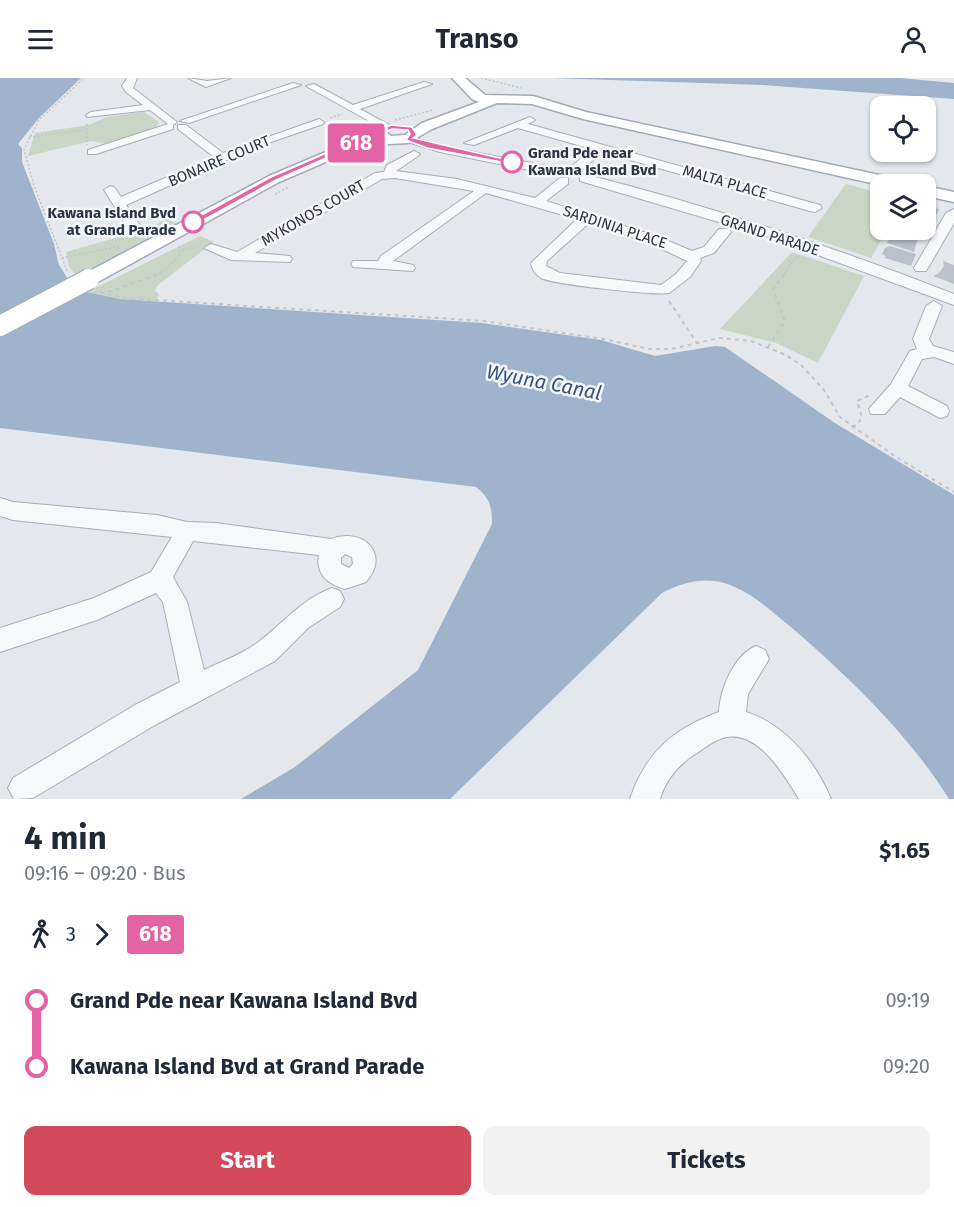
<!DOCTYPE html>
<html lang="en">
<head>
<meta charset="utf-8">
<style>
	:root { --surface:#fff; --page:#f2f2f3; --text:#1f2937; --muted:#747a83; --accent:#d1495b }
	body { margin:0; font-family:"Fira Sans",sans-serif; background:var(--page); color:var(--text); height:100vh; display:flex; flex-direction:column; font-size:22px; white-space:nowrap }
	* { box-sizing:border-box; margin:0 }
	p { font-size:20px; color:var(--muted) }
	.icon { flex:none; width:33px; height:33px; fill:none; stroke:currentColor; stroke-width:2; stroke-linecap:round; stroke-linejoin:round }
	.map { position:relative; height:721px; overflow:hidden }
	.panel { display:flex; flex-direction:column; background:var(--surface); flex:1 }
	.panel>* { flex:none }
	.badge { padding:0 12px; border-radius:4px; font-size:21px; line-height:39px }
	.buttons { position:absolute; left:870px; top:18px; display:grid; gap:12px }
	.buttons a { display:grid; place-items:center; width:66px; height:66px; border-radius:12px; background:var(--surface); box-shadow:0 2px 4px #0004; font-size:30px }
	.map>.badge { position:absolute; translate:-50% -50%; box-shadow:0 0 0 3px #fff }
	.legs { display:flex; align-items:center; gap:9px; height:66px; padding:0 24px; font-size:20px }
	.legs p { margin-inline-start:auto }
	.head { display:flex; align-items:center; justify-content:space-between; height:102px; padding:0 24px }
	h1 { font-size:33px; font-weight:700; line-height:45px }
	.cta { display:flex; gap:12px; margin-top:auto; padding:12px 24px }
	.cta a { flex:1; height:69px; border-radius:12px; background:var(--accent); color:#fff; font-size:24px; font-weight:700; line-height:69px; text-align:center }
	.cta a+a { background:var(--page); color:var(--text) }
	ul { padding:0 24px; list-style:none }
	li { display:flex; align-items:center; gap:21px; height:66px; font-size:22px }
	li i { display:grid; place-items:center; width:9px; height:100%; margin:0 8px; background:currentColor }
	li i::after { content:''; width:15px; height:15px; margin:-8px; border:4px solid; border-radius:50%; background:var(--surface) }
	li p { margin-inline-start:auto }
	li:first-child i { background:linear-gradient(#0000 50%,currentColor 0) }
	li:last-child i { background:linear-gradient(currentColor 50%,#0000 0) }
	header { display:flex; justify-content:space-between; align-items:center; height:78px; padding:0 24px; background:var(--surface); font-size:27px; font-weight:700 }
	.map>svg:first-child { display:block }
</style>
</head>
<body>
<header><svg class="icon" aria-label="menu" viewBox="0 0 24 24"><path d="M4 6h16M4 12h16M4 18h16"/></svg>Transo<svg class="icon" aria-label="person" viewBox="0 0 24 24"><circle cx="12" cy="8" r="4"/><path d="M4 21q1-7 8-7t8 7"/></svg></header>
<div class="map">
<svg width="954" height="721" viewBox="0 0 954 721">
	<rect width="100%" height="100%" fill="#e4e7ec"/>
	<g fill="#c9d6c5">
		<polygon points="144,34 159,44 156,49 107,66 91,63 28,78 35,55 89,47 107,39"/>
		<polygon points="846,106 880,115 880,152 887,152 871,180 808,159"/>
		<polygon points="167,141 179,147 85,199 76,198 69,188 66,174 150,150"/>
		<polygon points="200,158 214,164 158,207 155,212 159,217 155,223 120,221 87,214"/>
		<polygon points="792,174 864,198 818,285 776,265 720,251"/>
	</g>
	<g fill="#9fb4cc">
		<path d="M0 0H81L39 40 18 66 22 70V84L54 166 59 187 71 206 87 214 120 221 482 245 601 262 655 278 715 268 725 269 835 345 954 417V721H949C911 659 847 597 792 550 771 533 751 513 724 505 701 499 682 505 662 515L450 721H241L295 689 418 592 492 446C492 429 490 420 476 409L0 350Z"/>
		<polygon points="550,0 900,0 954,5 954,21 762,7"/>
	</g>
	<g fill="#bbc0ca">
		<polygon points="926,127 939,131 935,140 926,138"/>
		<polygon points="899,153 922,159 917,163 914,174 887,165 893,155 897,156"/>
		<polygon points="890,168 916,176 911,188 885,180 886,178 882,176 885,170"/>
		<polygon points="943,183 954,187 954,206 933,198 939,195 944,188"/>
	</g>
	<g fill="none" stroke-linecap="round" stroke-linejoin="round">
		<g stroke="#a9aeb7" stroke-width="2">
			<g id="minor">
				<polygon points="127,0 137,0 133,10 177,44 173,47 173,51 96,76 88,76 88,72 168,46 150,32 87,39 86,37 91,34 143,27 126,14 122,8"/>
				<polygon points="188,0 207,3 231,0 206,9"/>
				<polygon points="424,4 432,6 360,31 391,48 392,50 387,53 306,8 314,6 353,27"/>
				<polygon points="293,5 301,7 189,45 180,43"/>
				<polygon points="530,39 535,42 528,46 820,127 822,130 815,134 810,133 602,74 580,94 572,94 572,88 592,71 518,50 474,67 464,65"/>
				<polygon points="319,41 324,44 323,46 254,70 126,127 142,150 140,153 130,153 104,112 110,108 114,109 121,119 214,79 178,51 178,47 186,47 223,75"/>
				<polygon points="408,58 442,68 558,90 564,94 558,98 440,74 404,63 402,61"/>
				<path d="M414 73 420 76 418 78 396 93 457 101 535 120 560 100H568V106L546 123 659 159 692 173 704 169 719 151H729L731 154 714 175 700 180 701 183 690 199 669 215C657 218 552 206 541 200 535 196 532 191 531 185L577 141 486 115 393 183 413 187 415 190 413 193 353 189 351 186 353 183H378L381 178 474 113 395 100 382 101 255 175 290 178 292 181 290 184 231 182 204 170 211 166 237 174 375 95 384 94 387 87ZM589 145 649 165 687 183 676 196 661 207 560 195 546 188 547 183Z"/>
				<path d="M584 96C710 128 834 169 954 216V227L766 158 580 103V97Z"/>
				<polygon points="954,131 954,145 928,190 926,193 916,193 914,190 946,135"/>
				<polygon points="934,223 942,228 929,261 933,268 954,274 954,286 934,279 922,281 908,308 947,328 949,333 947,338 940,340 900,319 885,336 871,336 869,331 891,306 910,273 917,271 913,261 926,228"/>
				<path d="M0 420 13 424 157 437 187 444 216 445 331 461C363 449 391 476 366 504L345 511C329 507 315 496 319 477L193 463 173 499 187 524 204 592C221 584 242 576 257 565 284 545 300 522 332 510L340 513 344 521 340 529 308 550 275 583 155 647 33 720 14 721 8 710 13 700 135 627 180 604 163 524 156 515 97 542 0 574V550L94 520 151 494 172 459 13 442 0 438ZM345 476 352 479 353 486 349 490 341 486V480Z"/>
				<path d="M756 568 765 572 769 581 748 616 746 634C785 646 816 684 831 721H799C784 697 756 647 720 661 712 664 704 670 697 675 679 686 666 701 660 721H630C646 674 673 651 719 634 720 611 734 577 756 568Z"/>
			</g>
		</g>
		<g stroke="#a3abb8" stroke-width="3">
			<g id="major">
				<polygon points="452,0 465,0 485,17 533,18 586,34 898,101 906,106 880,107 583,41 532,26 497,25 432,51 408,65 388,66 379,61 279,104 96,205 89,207 80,201 82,197 269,98 375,53 385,53 391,58 405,57 422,45 479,24 472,21"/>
				<polygon points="926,108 954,114 954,124 926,118"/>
			</g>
		</g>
		<g stroke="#c2c5cb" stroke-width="1.5" stroke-dasharray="2 2" stroke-linecap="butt">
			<polyline points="481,0 521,10"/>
			<polyline points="330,40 342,36"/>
			<polyline points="395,42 433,32"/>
			<polyline points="87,46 87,67"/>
			<polyline points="29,59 85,52"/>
			<polyline points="275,116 289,109"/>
			<polyline points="182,172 197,169"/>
			<polyline points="62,180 121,168"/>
			<polyline points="67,193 34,108 24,71 39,42 84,0"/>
			<polyline points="159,196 180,179 179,168"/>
			<polyline points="784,196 796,179 800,178"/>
		</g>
		<g stroke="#c2c5cb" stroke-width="2" stroke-dasharray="4 4" stroke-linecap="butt">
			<polyline points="100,214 123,220 484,243 603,261 649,271 671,271 719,260 751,263 786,277 801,287 824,312 840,339 896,379 954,414"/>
			<polyline points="108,214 162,195"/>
			<polyline points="669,223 697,265"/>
			<polyline points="768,269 785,243 773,211 785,195"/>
			<polyline points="852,349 858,346 862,339 857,323 872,316"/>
		</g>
		<use href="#minor" fill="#f7f8fa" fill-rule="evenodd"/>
		<use href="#major" fill="#fff" fill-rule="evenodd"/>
		<g stroke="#a3abb8" stroke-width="22" stroke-linecap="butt">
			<polyline id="major-bridge" points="0,248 89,201"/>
		</g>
		<use href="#major-bridge" stroke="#fff" stroke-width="20"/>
	</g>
	<polygon fill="#e463a4" stroke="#fff" stroke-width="1.5" points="391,47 412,49 417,57 413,60 516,84 512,86 427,70 406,62 410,56 408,52 392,51 276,102 196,146 189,144 271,99"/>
	<g fill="#fff" stroke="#e463a4" stroke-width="3">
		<circle cx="512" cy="84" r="10"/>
		<circle cx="193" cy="144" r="10"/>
	</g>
	<g text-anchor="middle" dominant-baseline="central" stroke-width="5" stroke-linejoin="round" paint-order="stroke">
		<g font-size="15" font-weight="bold" fill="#2b3445" stroke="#f4f6f9" text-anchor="start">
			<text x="528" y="75">Grand Pde near<tspan x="528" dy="17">Kawana Island Bvd</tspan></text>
			<text x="176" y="135" text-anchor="end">Kawana Island Bvd<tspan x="176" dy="17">at Grand Parade</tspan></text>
		</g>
		<g font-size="15" fill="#2b3445" stroke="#f4f6f9">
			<text transform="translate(219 83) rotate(-23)">BONAIRE COURT</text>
			<text transform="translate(725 104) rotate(16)">MALTA PLACE</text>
			<text transform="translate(313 135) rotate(-30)">MYKONOS COURT</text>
			<text transform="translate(615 149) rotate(18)">SARDINIA PLACE</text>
			<text transform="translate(770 157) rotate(18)">GRAND PARADE</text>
		</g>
		<g font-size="20" font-style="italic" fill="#34527a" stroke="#f4f6f9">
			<text transform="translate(544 304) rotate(11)">Wyuna Canal</text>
		</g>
	</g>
</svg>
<div class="buttons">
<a><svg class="icon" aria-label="locate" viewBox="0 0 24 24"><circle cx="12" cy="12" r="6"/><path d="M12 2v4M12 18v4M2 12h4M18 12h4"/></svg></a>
<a><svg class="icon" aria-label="layers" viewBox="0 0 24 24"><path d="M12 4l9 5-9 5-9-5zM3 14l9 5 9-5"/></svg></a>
</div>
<b class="badge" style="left:356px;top:65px;background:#e463a4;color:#fff">618</b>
</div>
<section class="panel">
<div class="head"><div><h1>4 min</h1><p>09:16 – 09:20 · Bus</p></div><b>$1.65</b></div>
<div class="legs"><svg class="icon" aria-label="walk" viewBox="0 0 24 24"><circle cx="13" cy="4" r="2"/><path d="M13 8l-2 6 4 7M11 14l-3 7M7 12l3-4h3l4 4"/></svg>3<svg class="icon" aria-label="forward" viewBox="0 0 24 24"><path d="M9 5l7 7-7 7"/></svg><b class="badge" style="background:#e463a4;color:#fff">618</b></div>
<ul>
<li><i style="color:#e463a4"></i><b>Grand Pde near Kawana Island Bvd</b><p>09:19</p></li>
<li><i style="color:#e463a4"></i><b>Kawana Island Bvd at Grand Parade</b><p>09:20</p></li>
</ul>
<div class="cta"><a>Start</a><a>Tickets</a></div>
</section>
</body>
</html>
